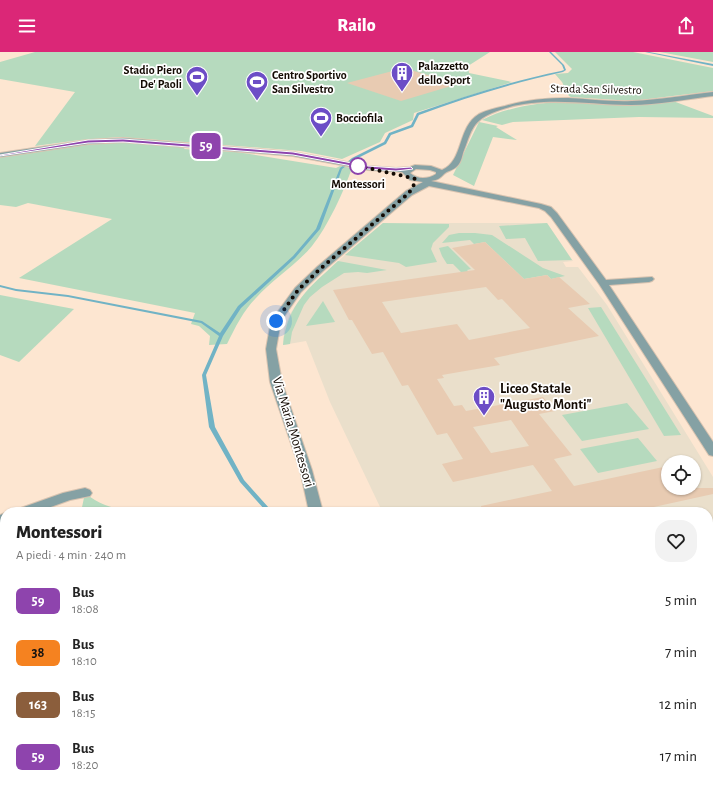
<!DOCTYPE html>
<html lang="it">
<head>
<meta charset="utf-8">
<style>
	:root { --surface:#fff; --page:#f2f2f2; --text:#222; --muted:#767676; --accent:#db2777 }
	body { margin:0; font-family:"Alegreya Sans",sans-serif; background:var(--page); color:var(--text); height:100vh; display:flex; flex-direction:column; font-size:15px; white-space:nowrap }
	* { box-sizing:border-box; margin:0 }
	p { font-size:13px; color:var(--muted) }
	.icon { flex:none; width:22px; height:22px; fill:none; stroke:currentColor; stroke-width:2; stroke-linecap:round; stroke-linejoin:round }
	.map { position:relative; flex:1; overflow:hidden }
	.details { position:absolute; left:0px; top:455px; width:713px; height:284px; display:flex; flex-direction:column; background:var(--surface); border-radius:16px 16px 0 0; box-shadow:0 1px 3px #0004 }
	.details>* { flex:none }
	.badge { padding:0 8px; border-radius:6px; font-size:14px; line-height:26px }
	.fabs { position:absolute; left:661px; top:403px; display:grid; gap:8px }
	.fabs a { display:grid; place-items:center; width:40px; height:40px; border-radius:50%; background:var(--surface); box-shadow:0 1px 3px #0004; font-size:20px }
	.you { position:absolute; width:20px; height:20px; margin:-10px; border:3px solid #fff; border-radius:50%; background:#1a73e8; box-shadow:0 0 0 6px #1a73e833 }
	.map>.badge { position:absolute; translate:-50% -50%; box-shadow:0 0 0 2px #fff }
	.round { display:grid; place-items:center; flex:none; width:42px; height:42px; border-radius:16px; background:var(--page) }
	.head { display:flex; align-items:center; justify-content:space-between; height:68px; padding:0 16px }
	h1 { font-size:19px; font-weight:800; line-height:30px }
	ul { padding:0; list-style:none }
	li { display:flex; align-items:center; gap:12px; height:52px; padding:0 16px }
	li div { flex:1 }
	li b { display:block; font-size:15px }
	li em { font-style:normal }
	li .badge { min-width:44px; font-weight:700; text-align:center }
	header { display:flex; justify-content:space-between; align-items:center; height:52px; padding:0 16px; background:var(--accent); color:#fff; font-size:18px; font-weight:800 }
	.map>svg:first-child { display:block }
</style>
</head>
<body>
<header><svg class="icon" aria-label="menu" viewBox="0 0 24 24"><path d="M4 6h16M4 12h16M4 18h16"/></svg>Railo<svg class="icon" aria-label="share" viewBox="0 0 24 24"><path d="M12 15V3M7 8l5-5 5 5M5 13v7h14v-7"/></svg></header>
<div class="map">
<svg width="713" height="739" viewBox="0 0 713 739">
	<rect width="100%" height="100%" fill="#fde6d1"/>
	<polygon fill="#efd9e6" points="708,710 713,714 713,739 492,739 492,734 708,734"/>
	<path fill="#eadfcb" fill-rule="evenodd" d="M383 171H547L573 209 563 210 566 215H578L607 253 713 425V470H708V460H384L381 457 330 350 306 289 283 293 284 277 290 262 298 250 309 236 345 203ZM668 410H694V436H668Z"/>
	<g fill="#b6dabe">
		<polygon points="35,0 490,0 468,14 469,21 512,30 414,61 413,68 385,81 380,90 342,107 301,99 120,85 80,88 35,94 75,40 0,27 0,10"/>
		<polygon points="555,0 633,0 713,16 713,39 632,49 571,45 569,44 562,30 555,22 568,21 572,17"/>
		<polygon points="660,0 713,0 713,10"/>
		<path d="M569 49 622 53H639L673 49 713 64V66L639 65 513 70 502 73 482 68C509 54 540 51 569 49Z"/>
		<polygon points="479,70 498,74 496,75 517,88 493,85 474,134 453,123"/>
		<path d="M118 90 186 94 184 97 237 100 336 116 340 114 352 116C343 141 328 174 312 194 295 214 273 227 256 246 243 259 235 276 227 292L209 293 210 284 199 274 191 272 195 261 19 226 112 167 28 151 16 155 0 153V104L90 91Z"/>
		<polygon points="383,171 449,172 449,175 433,191 431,197 437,210 406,215 399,211 345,203"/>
		<polygon points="547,171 572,208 538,209 525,186 506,187 499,174"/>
		<polygon points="459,181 475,181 492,183 543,216 565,224 551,227 547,223 524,227 485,190 474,192 470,188 442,191 449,183"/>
		<polygon points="448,194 471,217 467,218 473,224 465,224 453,212 447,212 442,204 439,196"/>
		<path d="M338 209 387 218 367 221 358 220 344 221 322 235 310 245 304 253 292 280 290 292 283 293C287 252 310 235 338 209Z"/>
		<polygon points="0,243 74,257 19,310 0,303"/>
		<polygon points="323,249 335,270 306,274"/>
		<polygon points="601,255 681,383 664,384 588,256"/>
		<polygon points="627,351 649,377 582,389 562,363"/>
		<polygon points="638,386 657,409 598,421 580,397"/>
		<path d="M85 441C127 476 182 446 230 460H81Z"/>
		<polygon points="345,734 491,734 492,739 345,739"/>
	</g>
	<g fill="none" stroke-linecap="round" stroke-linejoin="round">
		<g fill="#71b3c5" fill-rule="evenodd">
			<path d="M549 0H551L564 13 566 18 563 20C513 31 467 45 419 63L413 75 391 83 386 92 354 108 342 117 320 177 295 206 241 256 223 284 206 323 215 375 244 428 269 456 275 460H268L265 458 240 430 209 375 202 323 219 284 201 271 68 245 16 239 0 235V233L16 237 68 243 202 269 220 281 238 254 293 204 316 177 340 116 352 106 384 90 389 81 411 73 417 61C464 44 512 29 561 19L564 18 562 13Z"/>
			<polygon points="645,0 649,0 713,12 713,14"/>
			<polygon points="708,697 713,699 713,708 708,705"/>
		</g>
	</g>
	<g fill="#e8cbb2" fill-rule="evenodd">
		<polygon points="404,16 458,32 401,49 347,31"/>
		<path d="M485 190 524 227 547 223 551 227 559 225 590 252 568 256 599 284 494 306 500 313 442 323 444 326 437 327 454 354 462 353 466 359 543 345 555 359 539 362 572 403 554 407 574 434 668 414V436H713V442L631 460H617L616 458 608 460H482L481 454 552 439 533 413 453 430 442 412 463 407 447 381 437 383 408 333 402 334 383 300 372 302 352 268H349L333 238 475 218 452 196ZM486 235 498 248 502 247 530 276 469 288 457 272 401 281 382 250ZM511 368 529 394 491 401 473 375Z"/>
	</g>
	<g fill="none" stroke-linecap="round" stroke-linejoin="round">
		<g stroke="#d8c3b0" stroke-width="2">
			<g id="minor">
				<path d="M713 40V44C686 47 658 53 631 53 586 53 536 42 492 61 471 70 471 81 463 101 462 105 461 109 459 112 454 119 448 118 444 122 440 126 438 128 431 129L541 152 551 155 557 161 606 228 652 225 654 227 652 229 649 230 609 233 713 390V404L709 403 599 232 551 165 545 159 539 156 429 134 412 143 323 219 301 240 281 269 276 297 282 330 312 418 323 460H309L300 418 270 330 266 297 271 269 295 236 317 215 406 139 423 130 410 128 402 120 368 118 293 104 123 90 88 92 0 105V101L88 88 123 86 293 100 368 114 396 116 410 115 415 113 431 114 442 118C464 109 457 75 479 62 487 58 496 56 505 54 525 48 547 46 568 46 589 47 611 50 632 49 659 48 686 43 713 40ZM416 117 430 118 436 120V122C428 127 418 128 410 121Z"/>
				<polygon points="85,436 90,438 92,441 90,444 70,448 37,460 16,460 18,457 63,441"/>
				<polygon points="5,461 5,471 0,473 0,463"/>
				<polygon points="292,734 310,734 309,739 291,739"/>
			</g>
		</g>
		<use href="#minor" fill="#85a1a4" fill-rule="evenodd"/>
	</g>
	<polygon fill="#8e44ad" stroke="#fff" points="123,87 293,100 368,114 396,116 411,115 413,117 396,119 368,117 293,103 123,90 88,91 0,104 0,103 88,88"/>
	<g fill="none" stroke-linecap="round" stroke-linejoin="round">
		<polyline stroke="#130a03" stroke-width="4" stroke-dasharray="0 7.2" points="276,269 298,238 320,217 409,141 415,131 415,127 408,125 354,113 358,114"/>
	</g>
	<defs>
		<g id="building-pin" transform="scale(1.15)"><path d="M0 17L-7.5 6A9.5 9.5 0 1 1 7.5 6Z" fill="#6c4dc6" stroke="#fff"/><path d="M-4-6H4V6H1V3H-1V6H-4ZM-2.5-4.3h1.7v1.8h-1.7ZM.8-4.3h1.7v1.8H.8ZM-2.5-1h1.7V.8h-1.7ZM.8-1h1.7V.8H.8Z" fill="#fff"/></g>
		<g id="stadium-pin" transform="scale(1.15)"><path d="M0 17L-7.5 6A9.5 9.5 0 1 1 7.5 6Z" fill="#6c4dc6" stroke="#fff"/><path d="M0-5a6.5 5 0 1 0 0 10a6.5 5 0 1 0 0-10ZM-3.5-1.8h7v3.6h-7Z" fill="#fff"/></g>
	</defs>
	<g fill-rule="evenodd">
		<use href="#building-pin" x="402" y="21"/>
		<use href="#stadium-pin" x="197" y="25"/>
		<use href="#stadium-pin" x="257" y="30"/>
		<use href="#stadium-pin" x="321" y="66"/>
		<use href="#building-pin" x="484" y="345"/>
	</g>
	<circle fill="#fff" stroke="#8e44ad" stroke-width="2" cx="358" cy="114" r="8"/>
	<g text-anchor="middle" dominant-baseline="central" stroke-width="3.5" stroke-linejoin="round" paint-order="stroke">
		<g font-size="12" font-weight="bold" fill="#130a03" stroke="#fff" text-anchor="start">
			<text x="418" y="14">Palazzetto<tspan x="418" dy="14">dello Sport</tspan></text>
			<text x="182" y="18" text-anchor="end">Stadio Piero<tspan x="182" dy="14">De' Paoli</tspan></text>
			<text x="272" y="23">Centro Sportivo<tspan x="272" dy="14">San Silvestro</tspan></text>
			<text x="336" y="66">Bocciofila</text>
		</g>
		<g font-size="12" fill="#130a03" stroke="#fff">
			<text transform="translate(596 37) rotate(1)">Strada San Silvestro</text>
		</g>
		<g font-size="12" font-weight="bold" fill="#130a03" stroke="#fff">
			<text x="358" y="132">Montessori</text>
		</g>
		<g font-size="14" font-weight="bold" fill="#130a03" stroke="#fff" text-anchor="start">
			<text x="500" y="337">Liceo Statale<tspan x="500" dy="16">"Augusto Monti"</tspan></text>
		</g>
		<g font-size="14" fill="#130a03" stroke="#fff">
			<text transform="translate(293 380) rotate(73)">Via Maria Montessori</text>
		</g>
	</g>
</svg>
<div class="fabs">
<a><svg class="icon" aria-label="locate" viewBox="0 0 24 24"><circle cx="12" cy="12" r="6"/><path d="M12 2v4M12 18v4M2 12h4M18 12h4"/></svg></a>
</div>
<div class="you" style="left:276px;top:269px"></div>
<b class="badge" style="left:206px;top:94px;background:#8e44ad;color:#fff">59</b>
<section class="details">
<div class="head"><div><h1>Montessori</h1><p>A piedi · 4 min · 240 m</p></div><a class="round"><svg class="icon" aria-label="heart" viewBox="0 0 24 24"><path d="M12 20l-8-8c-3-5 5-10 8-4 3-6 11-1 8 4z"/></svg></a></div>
<ul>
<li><span class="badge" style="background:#8e44ad;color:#fff">59</span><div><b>Bus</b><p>18:08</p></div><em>5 min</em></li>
<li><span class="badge" style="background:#f58220;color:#111">38</span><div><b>Bus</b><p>18:10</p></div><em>7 min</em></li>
<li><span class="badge" style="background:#8b5e3c;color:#fff">163</span><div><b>Bus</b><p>18:15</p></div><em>12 min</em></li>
<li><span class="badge" style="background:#8e44ad;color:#fff">59</span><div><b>Bus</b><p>18:20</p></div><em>17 min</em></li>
</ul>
</section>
</div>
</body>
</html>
